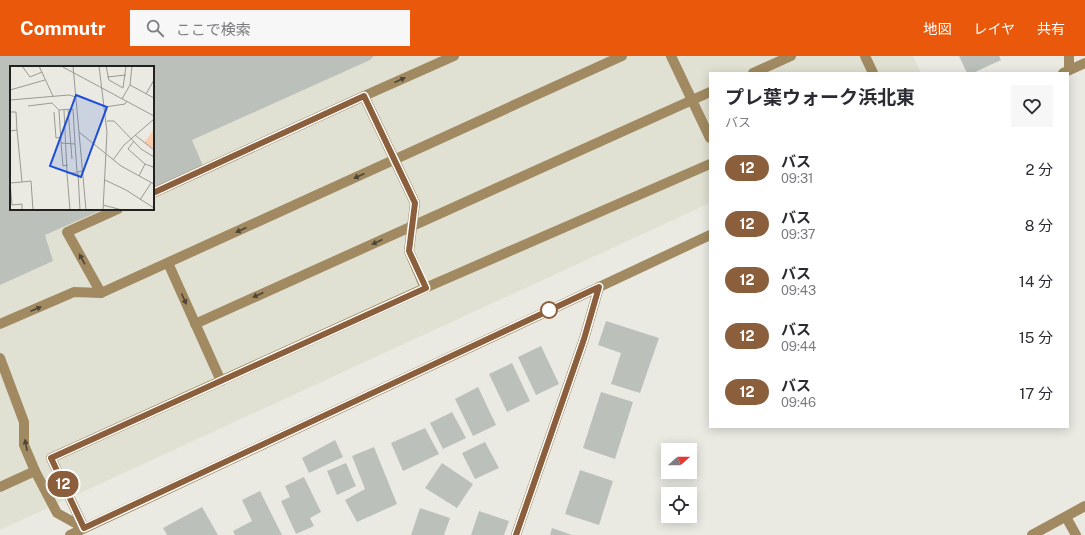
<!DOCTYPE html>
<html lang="ja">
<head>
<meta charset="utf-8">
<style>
	:root { --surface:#fff; --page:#f7f7f7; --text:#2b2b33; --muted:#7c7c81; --accent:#ea580c }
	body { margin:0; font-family:"Public Sans","Noto Sans JP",sans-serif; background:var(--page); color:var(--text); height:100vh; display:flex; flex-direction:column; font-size:15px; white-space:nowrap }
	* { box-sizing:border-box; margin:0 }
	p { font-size:13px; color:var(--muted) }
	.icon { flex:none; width:22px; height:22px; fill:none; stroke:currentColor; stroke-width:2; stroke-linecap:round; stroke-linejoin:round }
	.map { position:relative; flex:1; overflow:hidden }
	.sheet { position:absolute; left:709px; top:16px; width:360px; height:356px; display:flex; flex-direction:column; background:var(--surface); border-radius:0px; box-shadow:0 2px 10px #0003 }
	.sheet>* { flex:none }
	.badge { padding:0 8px; border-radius:13px; font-size:14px; line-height:26px }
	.needle { width:26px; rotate:70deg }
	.controls { position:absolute; left:661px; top:387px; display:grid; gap:8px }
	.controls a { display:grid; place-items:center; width:36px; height:36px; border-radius:0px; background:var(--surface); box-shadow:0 2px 10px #0003; font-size:20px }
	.map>.badge { position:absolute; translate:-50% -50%; box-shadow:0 0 0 2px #fff }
	.round { display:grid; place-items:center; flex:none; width:42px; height:42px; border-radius:0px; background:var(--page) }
	.headline { display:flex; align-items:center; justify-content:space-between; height:68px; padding:0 16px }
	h1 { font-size:19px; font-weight:700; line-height:30px }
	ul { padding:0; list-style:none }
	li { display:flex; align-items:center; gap:12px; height:56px; padding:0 16px }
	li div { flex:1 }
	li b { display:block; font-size:15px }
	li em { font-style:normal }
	li .badge { min-width:44px; font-weight:700; text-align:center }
	header { display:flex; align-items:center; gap:24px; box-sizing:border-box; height:56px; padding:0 20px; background:var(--accent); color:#fff }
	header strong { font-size:19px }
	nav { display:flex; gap:22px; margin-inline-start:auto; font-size:14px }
	.search { width:280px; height:36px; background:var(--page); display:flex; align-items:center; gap:10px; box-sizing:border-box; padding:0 14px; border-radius:0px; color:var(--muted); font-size:15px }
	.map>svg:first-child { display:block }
</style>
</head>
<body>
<header>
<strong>Commutr</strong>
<div class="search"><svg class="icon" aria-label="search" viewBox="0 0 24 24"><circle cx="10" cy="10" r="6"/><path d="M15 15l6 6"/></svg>ここで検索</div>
<nav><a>地図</a><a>レイヤ</a><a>共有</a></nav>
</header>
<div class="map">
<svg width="1085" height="479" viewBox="0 0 1085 479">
	<rect width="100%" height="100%" fill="#eaeae3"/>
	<path fill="#e0e1d2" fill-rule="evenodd" d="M0 0H913L921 17H710V147L0 474ZM11 11H153V153H11Z"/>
	<g fill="#bcc0bb">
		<polygon points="0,0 374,0 370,4 192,84 203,110 153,132 153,11 11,11 11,153 104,153 45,179 53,205 0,229"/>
		<polygon points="959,0 999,0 1001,4 973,17 967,17"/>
		<polygon points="606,265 659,282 640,337 611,328 621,297 598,289"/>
		<polygon points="541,290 559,328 536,339 518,301"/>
		<polygon points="512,307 530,345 507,356 489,318"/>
		<polygon points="478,331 496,369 473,380 455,343"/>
		<polygon points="601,336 633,346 615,403 583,392"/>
		<polygon points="452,356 466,382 443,393 430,367"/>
		<polygon points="425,372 439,398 403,415 391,387"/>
		<polygon points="335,384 343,401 309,417 302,402"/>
		<polygon points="485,386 499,412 475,423 462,397"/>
		<polygon points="374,391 397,448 357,466 345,444 365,433 352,400"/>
		<polygon points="346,407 356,430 337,439 327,415"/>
		<polygon points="442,407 473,428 457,452 425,432"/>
		<polygon points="580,414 613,425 599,469 565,458"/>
		<polygon points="304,421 321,456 310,462 314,470 296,478 281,445 290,441 285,430"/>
		<polygon points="260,435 282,479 235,479 233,475 252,465 242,444"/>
		<polygon points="202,451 218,479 167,479 163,472"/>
		<polygon points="420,452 450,462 444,479 411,479"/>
		<polygon points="479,455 509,465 504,479 471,479"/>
		<polygon points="552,472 572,479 550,479"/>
	</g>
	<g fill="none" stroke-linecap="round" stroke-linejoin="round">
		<g stroke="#a18a61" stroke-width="10">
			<polyline points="671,0 710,82"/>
			<polyline points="865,0 873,17"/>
			<polyline points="1069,14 1069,0"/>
			<polyline points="753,17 791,0"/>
			<polyline points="1063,17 1085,7"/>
			<polyline points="364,40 454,0"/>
			<polyline points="168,207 221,325"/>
			<polyline points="425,232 710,108"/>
			<polyline points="101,237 67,176 118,153"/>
			<polyline points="0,268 74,236 101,237 622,0"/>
			<polyline points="195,268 710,36"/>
			<polyline points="0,302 24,366 24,389 35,415 0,431"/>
			<polyline points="35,415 57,457 84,472"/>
			<polyline points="1066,461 1076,479"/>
			<polyline points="84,472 51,402 425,232 409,195 415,147 364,40 153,137"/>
			<polyline points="70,479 710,179"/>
			<polyline points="516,479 584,283 599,231"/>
			<polyline points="1032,479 1085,450"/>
		</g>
	</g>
	<defs><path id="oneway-solid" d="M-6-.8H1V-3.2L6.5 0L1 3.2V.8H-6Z"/></defs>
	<g fill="#4e4635">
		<use href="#oneway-solid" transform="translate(400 24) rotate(-24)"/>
		<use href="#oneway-solid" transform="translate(359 120) rotate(156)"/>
		<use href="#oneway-solid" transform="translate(241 174) rotate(156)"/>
		<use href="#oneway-solid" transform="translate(377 186) rotate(156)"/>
		<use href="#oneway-solid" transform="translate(82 203) rotate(-119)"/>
		<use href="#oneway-solid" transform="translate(258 239) rotate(156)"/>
		<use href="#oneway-solid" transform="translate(184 243) rotate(66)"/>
		<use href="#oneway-solid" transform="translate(36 253) rotate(-23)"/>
		<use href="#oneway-solid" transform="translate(26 389) rotate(-101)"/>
	</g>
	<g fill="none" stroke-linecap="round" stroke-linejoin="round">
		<g stroke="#fff" stroke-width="9">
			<polyline id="line" points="153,137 364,40 415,147 409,195 426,232 51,402 84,472 599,231 584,283 516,479"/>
		</g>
		<use href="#line" stroke="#8b5e3c" stroke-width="6"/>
	</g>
	<circle fill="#fff" stroke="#8b5e3c" stroke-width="2" cx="549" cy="254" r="8"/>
	<g transform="translate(10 10)">
		<rect width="144" height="144" fill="#eaeae3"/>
		<path d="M144 63V81L143 82 134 77Z" fill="#facdb0"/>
		<path fill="none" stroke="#9a9a94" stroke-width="1" d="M12 0 20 11 32 6M29 0 43 30M51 0 144 50M63 0 76 144M89 0 97 66 93 144M96 0 99 14 113 22 116 0M97 11 116 9M120 19 144 32M0 24 35 14M136 28 144 14M112 33 120 19 122 0M0 34 59 29 66 31M18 40 42 37 49 44 63 43 65 78M95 41 115 38 117 35M49 44 51 77M54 44 57 107M58 44 62 93M0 46H6L7 64M44 46 46 72 51 71M97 55H104L131 83 144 91M0 65 7 64 12 116 21 115 23 144M69 66 111 100 144 118M125 69 144 84M124 75 118 83 135 98M103 94 114 79 144 53M58 99 53 100 51 77 65 78 67 106 73 105M129 110 135 98 143 101 144 98M95 114 116 124 144 142M0 116 2 139 12 138V144M0 117 12 116M130 134 141 117M93 139 112 144M60 144 57 107H68L70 144"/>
		<path fill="#1d4ed8" fill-opacity="0.15" stroke="#1d4ed8" stroke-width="2" d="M66 29 97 41 71 111 40 100Z"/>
		<rect width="144" height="144" fill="none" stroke="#21211e" stroke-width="2"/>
	</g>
</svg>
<div class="controls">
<a><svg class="needle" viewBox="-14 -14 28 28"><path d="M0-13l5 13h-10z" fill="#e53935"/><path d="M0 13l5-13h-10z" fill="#7c7c81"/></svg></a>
<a><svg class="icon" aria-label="locate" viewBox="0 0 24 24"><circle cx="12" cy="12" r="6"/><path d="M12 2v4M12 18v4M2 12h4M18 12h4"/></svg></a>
</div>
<b class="badge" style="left:63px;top:428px;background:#8b5e3c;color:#fff">12</b>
<section class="sheet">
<div class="headline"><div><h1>プレ葉ウォーク浜北東</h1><p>バス</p></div><a class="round"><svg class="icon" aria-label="heart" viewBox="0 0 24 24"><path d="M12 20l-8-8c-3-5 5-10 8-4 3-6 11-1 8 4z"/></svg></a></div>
<ul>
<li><span class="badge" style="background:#8b5e3c;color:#fff">12</span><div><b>バス</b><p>09:31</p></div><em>2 分</em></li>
<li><span class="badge" style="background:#8b5e3c;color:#fff">12</span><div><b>バス</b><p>09:37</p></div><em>8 分</em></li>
<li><span class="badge" style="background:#8b5e3c;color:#fff">12</span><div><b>バス</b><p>09:43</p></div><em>14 分</em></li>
<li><span class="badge" style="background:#8b5e3c;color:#fff">12</span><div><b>バス</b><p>09:44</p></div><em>15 分</em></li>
<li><span class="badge" style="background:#8b5e3c;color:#fff">12</span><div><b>バス</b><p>09:46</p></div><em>17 分</em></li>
</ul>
</section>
</div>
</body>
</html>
